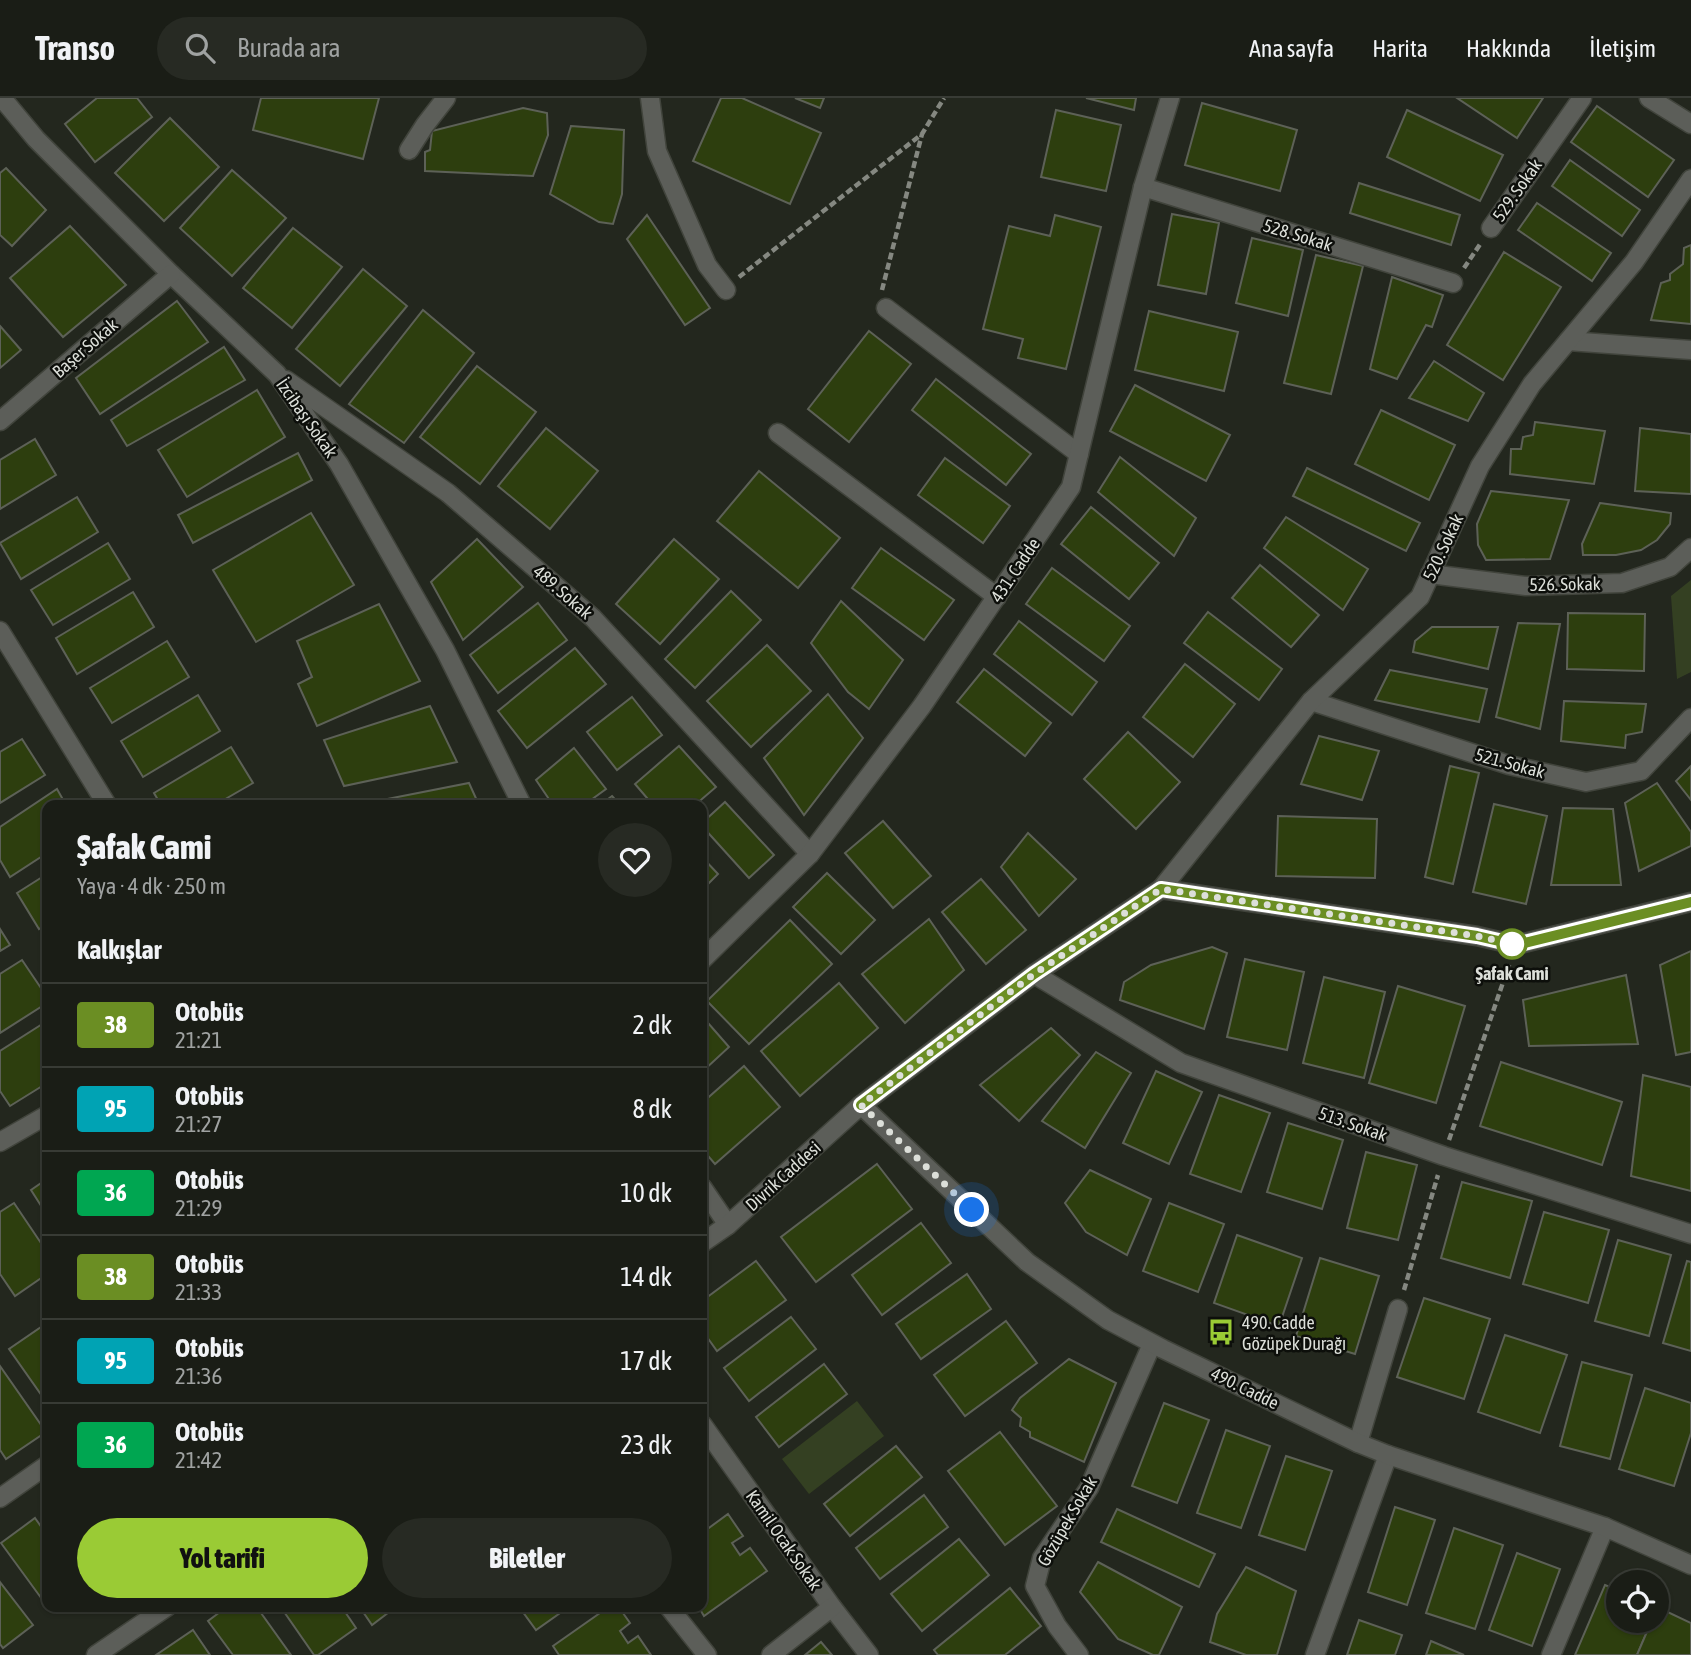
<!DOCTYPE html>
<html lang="tr">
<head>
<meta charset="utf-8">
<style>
	:root { --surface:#1a1d16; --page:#272a23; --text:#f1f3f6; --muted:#9fa2a1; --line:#383b35; --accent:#9acb35 }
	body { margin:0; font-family:"Asap Condensed",sans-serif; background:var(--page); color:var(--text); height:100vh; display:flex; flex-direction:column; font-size:26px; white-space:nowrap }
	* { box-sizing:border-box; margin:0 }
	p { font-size:23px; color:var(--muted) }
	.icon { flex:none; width:38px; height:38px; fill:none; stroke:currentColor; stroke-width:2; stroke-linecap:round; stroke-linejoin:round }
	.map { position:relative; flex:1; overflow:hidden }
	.drawer { position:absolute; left:42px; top:702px; width:665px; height:812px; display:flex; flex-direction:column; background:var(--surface); border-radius:14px; box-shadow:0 2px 5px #0004,0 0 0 2px var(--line) }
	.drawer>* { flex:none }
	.badge { padding:0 14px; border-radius:5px; font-size:24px; line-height:46px }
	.tools { position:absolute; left:1606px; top:1472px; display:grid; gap:14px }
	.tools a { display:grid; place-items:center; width:63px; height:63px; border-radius:50%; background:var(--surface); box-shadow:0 2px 5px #0004,0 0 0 2px var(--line); font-size:35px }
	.you { position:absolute; width:35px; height:35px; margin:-18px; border:5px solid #fff; border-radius:50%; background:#1a73e8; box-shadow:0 0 0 10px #1a73e833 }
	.map>.badge { position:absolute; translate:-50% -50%; box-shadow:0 0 0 4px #fff }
	h2 { padding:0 35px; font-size:26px; line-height:63px }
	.round { display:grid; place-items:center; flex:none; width:74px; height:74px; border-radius:37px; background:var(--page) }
	.overview { display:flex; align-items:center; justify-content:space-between; height:119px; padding:0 35px }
	h1 { font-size:33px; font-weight:800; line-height:52px }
	.cta { display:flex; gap:14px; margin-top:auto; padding:14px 35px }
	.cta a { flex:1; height:80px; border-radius:42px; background:var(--accent); color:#111; font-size:28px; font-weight:800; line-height:80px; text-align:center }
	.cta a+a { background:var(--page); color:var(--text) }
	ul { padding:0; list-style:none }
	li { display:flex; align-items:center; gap:21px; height:84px; padding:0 35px; border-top:2px solid var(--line) }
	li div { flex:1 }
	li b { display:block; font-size:26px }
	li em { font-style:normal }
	li .badge { min-width:77px; font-weight:700; text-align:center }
	header { display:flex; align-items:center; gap:42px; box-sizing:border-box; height:98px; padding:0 35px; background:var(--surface); border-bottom:2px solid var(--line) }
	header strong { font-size:33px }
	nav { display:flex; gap:38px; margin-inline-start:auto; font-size:24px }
	.search { width:490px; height:63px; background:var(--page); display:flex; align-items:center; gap:18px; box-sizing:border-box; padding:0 24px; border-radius:38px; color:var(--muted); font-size:26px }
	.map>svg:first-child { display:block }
</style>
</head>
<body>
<header>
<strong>Transo</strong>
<div class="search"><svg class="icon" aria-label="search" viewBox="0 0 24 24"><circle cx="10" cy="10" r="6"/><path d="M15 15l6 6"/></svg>Burada ara</div>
<nav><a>Ana sayfa</a><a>Harita</a><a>Hakkında</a><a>İletişim</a></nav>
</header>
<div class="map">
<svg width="1691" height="1557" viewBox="0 0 1691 1557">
	<rect width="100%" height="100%" fill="#23271e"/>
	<g fill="#344022">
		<polygon points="1691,482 1691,574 1677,581 1671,498"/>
		<polygon points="857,1303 884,1338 809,1396 782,1361"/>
	</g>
	<g fill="#2d3e0e" stroke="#5d6157" stroke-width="2">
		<polygon points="97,0 137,0 152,19 95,64 65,26"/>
		<polygon points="261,0 379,0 363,61 253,32"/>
		<polygon points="721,0 742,0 821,35 790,106 693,63"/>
		<polygon points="795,0 824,0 820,10"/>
		<polygon points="1086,0 1136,0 1134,12"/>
		<polygon points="1457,0 1543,0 1517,40"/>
		<polygon points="1202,5 1297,32 1280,93 1185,67"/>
		<polygon points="1597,8 1674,62 1648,99 1571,44"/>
		<polygon points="523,10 547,15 548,37 533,78 425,73 425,54 430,52 432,33"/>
		<polygon points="1056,12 1121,27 1106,93 1041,79"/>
		<polygon points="1407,12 1503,57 1480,103 1387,59"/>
		<polygon points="170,20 219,69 164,123 115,75"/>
		<polygon points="571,28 624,32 622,96 613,126 599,124 550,96"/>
		<polygon points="1570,62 1640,112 1622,138 1552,88"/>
		<polygon points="6,70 46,112 12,148 0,137 0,75"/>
		<polygon points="232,72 286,120 232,178 180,130"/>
		<polygon points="1359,85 1460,117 1451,147 1350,115"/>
		<polygon points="1537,105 1611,155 1592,183 1518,132"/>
		<polygon points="1172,116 1219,125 1206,196 1158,187"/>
		<polygon points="647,117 710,210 685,227 627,141"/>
		<polygon points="1055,117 1101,129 1066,271 1018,260 1023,241 983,231 1009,128 1050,138"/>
		<polygon points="70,128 126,187 63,239 10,180"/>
		<polygon points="293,130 342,169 292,230 243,190"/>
		<polygon points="1252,140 1303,152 1288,218 1236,205"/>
		<polygon points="1691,147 1691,226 1651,222 1661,185 1670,182 1670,176 1683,166 1684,150"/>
		<polygon points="1504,154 1561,189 1503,282 1447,247"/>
		<polygon points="1316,157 1363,168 1331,296 1284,285"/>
		<polygon points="363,171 407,208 340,288 296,251"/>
		<polygon points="1392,179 1443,197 1432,229 1426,227 1397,281 1370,271"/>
		<polygon points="177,203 208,244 100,316 76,280"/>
		<polygon points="423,212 474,255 404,345 349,306"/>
		<polygon points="1149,213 1238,234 1224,293 1135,272"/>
		<polygon points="0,228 21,252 0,270"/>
		<polygon points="869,233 911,266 849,344 808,311"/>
		<polygon points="224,249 245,282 127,348 111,322"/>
		<polygon points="1434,263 1484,295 1468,323 1409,300"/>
		<polygon points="477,268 536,314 480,386 420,339"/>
		<polygon points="936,281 1031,356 1006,387 912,312"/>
		<polygon points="1135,287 1230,337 1206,383 1110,333"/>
		<polygon points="257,292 285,339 187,399 158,352"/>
		<polygon points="1381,312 1455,347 1429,402 1355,366"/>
		<polygon points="1535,324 1605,333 1594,386 1510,376 1511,351 1521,351 1523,339 1533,337"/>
		<polygon points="546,330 598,373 550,431 498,388"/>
		<polygon points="1640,330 1691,336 1691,396 1635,393"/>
		<polygon points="35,341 56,377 0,411 0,362"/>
		<polygon points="298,355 312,382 193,445 178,417"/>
		<polygon points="1120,359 1196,420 1174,458 1098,394"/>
		<polygon points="945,360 1010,408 983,445 918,397"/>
		<polygon points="1307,370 1420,425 1406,453 1293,398"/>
		<polygon points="759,373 840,440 798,490 717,423"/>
		<polygon points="1491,393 1569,402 1550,461 1486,462 1478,447 1477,426"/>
		<polygon points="77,399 98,434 21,481 0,445"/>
		<polygon points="1600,405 1671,415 1670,426 1657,442 1641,452 1616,457 1583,457 1582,446"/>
		<polygon points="1091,409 1159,465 1129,501 1061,446"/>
		<polygon points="311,415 354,487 256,544 213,472"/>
		<polygon points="1286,419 1368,471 1343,512 1264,450"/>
		<polygon points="477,441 523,489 463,542 431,484"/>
		<polygon points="674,441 719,481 660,546 616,506"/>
		<polygon points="108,445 130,481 53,527 31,492"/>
		<polygon points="881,450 954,502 924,542 852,490"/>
		<polygon points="1260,467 1319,517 1291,549 1232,500"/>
		<polygon points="1052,470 1130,528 1104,563 1026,506"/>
		<polygon points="731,493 761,522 695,590 665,561"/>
		<polygon points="133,494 154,529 77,576 56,540"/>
		<polygon points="841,503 903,562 869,611 848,594 811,545"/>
		<polygon points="538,505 567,542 498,595 470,557"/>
		<polygon points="379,506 420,583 317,628 298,586 312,579 297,543"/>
		<polygon points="1208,514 1282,571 1259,602 1184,545"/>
		<polygon points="1568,515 1645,516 1644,573 1567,571"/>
		<polygon points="1019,523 1097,584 1072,617 994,556"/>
		<polygon points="1518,525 1560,526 1540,631 1496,619"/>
		<polygon points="1432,529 1498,529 1488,571 1413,554 1415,543"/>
		<polygon points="167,543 189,579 112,625 90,590"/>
		<polygon points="767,547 811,593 751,649 707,603"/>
		<polygon points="575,550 606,586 527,650 498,613"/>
		<polygon points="1185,566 1235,606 1193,659 1143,619"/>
		<polygon points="984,571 1051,625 1025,658 957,604"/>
		<polygon points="1390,572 1487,591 1479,624 1375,602"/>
		<polygon points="828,596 863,640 804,717 764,660"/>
		<polygon points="198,597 220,633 143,679 121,643"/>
		<polygon points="632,599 662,637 617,672 587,634"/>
		<polygon points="1564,603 1646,606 1642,634 1626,637 1625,650 1561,643"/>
		<polygon points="430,608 457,664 344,688 324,642"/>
		<polygon points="1128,634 1180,684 1136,731 1084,681"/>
		<polygon points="1319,638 1379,653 1362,702 1301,686"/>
		<polygon points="22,641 45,677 0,705 0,654"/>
		<polygon points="679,648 716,689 695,707 653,707 635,686"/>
		<polygon points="231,649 253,685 215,707 161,707 154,695"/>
		<polygon points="574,650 606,691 584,707 553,707 536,682"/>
		<polygon points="1450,668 1479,675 1453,786 1425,779"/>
		<polygon points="1691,668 1691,702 1676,683"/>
		<polygon points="469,685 479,707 373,707 372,704"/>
		<polygon points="1657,685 1691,734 1691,748 1639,773 1625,705"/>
		<polygon points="57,691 66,707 47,707 47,755 10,779 0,762 0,729"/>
		<polygon points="612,698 620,707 600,707"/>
		<polygon points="725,704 774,757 749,780 702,728 702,725"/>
		<polygon points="1494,706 1547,718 1526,806 1473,794"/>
		<polygon points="1563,710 1613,711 1621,787 1551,787"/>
		<polygon points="1278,718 1377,721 1375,780 1276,778"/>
		<polygon points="883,723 931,778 893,810 845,755"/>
		<polygon points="1028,735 1076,781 1039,818 1001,769"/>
		<polygon points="702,759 718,776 702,792"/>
		<polygon points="827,775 875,822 841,856 793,809"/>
		<polygon points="47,776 47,826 39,831 17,795"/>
		<polygon points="981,781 1026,832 986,866 942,814"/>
		<polygon points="929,821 964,872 905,925 862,876"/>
		<polygon points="790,822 832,866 749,946 707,903"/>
		<polygon points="0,831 10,847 0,853"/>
		<polygon points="1212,849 1227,855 1204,931 1120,902 1124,884 1151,867"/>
		<polygon points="1691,853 1691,954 1676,957 1660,867"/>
		<polygon points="1245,861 1304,874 1287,952 1227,939"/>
		<polygon points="22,862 47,899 47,905 0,935 0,876"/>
		<polygon points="1626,877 1638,946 1529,948 1523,902"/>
		<polygon points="1324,879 1385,894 1364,980 1303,965"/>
		<polygon points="839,885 878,930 800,998 761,953"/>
		<polygon points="1398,888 1465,908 1436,1005 1369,985"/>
		<polygon points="702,918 729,949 702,974"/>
		<polygon points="47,923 47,985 10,1008 0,993 0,953"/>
		<polygon points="1051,930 1080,957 1019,1023 980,987"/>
		<polygon points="1096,954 1131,975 1085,1050 1042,1023"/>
		<polygon points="1501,964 1622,1004 1602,1067 1480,1028"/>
		<polygon points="744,968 780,1009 715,1066 702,1051 702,1005"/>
		<polygon points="1156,973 1202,994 1169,1066 1123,1045"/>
		<polygon points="1643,977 1691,989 1691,1093 1631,1078"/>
		<polygon points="1219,997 1270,1015 1241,1094 1190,1076"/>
		<polygon points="1288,1025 1343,1042 1322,1111 1267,1094"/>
		<polygon points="1366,1054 1417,1067 1398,1142 1347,1130"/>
		<polygon points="877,1066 912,1111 816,1184 781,1139"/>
		<polygon points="1090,1072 1151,1101 1127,1157 1086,1134 1065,1105"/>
		<polygon points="47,1081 47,1117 31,1092"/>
		<polygon points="1462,1084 1532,1103 1510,1180 1441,1160"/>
		<polygon points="14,1105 47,1154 47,1176 15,1198 0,1176 0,1114"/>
		<polygon points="1169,1105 1224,1126 1198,1194 1143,1173"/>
		<polygon points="1544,1114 1609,1132 1588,1205 1523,1186"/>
		<polygon points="921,1125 951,1165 882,1217 852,1177"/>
		<polygon points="1237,1137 1302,1160 1279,1228 1214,1205"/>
		<polygon points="1618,1142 1671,1157 1649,1238 1595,1223"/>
		<polygon points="1320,1160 1379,1178 1355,1256 1296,1238"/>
		<polygon points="756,1163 786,1202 717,1253 702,1232 702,1203"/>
		<polygon points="1687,1163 1691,1164 1691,1253 1663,1245"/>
		<polygon points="967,1176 991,1211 921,1261 896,1226"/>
		<polygon points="1424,1200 1490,1221 1464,1301 1397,1279"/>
		<polygon points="791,1219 816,1251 749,1303 724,1270"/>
		<polygon points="1006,1223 1037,1265 965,1318 934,1277"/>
		<polygon points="47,1225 47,1305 9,1251"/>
		<polygon points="1505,1237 1567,1257 1540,1335 1478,1314"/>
		<polygon points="1069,1261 1116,1285 1084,1364 1030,1339 1030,1334 1020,1328 1021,1320 1012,1312 1020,1300"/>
		<polygon points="1582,1264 1632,1277 1610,1361 1560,1348"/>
		<polygon points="824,1266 847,1296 779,1349 756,1319"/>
		<polygon points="0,1268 46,1334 6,1361 0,1352"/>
		<polygon points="1645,1290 1691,1305 1691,1335 1674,1388 1619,1371"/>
		<polygon points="1164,1305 1209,1322 1177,1405 1132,1388"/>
		<polygon points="1226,1332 1270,1348 1241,1430 1197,1415"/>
		<polygon points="1000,1334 1057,1408 1005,1447 948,1373"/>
		<polygon points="896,1348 922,1379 850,1438 824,1406"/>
		<polygon points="1286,1358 1332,1373 1305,1452 1259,1437"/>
		<polygon points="924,1397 948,1429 880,1481 856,1450"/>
		<polygon points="1395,1409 1435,1422 1407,1507 1368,1494"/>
		<polygon points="1117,1411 1215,1456 1199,1489 1101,1444"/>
		<polygon points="728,1416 743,1438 732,1445 740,1457 750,1450 767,1473 704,1518 698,1508 702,1508 702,1435"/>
		<polygon points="35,1420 47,1437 47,1508 1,1445"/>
		<polygon points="1454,1430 1503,1447 1475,1531 1426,1515"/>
		<polygon points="959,1441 989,1477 922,1533 891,1496"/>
		<polygon points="1517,1455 1560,1471 1532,1548 1489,1532"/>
		<polygon points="1098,1464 1182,1509 1159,1557 1153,1557 1118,1541 1080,1494"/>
		<polygon points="1246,1469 1296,1493 1277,1557 1246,1557 1210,1544 1217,1516"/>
		<polygon points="0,1484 33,1527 3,1550 0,1546"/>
		<polygon points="1605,1487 1619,1493 1619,1522 1652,1522 1637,1557 1575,1557"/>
		<polygon points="1010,1490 1041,1528 1005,1557 938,1557 934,1552"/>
		<polygon points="228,1508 256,1508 291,1557 233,1557 208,1523"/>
		<polygon points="280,1508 341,1508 356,1530 318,1557 314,1557"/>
		<polygon points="359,1508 397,1508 372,1527"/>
		<polygon points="522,1508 570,1508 536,1532 520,1510"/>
		<polygon points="610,1508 618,1508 630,1525 620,1533 628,1545 638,1538 651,1557 559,1557 553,1548"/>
		<polygon points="1657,1509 1691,1525 1691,1557 1637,1557 1652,1522 1657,1522"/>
		<polygon points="1359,1522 1402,1537 1395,1557 1347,1557"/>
		<polygon points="193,1532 210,1557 156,1557"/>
		<polygon points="1431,1543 1464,1557 1426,1557"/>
		<polygon points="821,1544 832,1557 805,1557"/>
	</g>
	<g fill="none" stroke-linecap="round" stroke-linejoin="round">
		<g stroke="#41443c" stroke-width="21">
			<g id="minor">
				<polyline points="2,0 36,41 171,176 277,276 339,366 445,552 522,707"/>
				<polyline points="650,0 657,53 707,167 726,192"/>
				<polyline points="1649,0 1691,26"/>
				<polyline points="409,52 425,27 446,0"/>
				<polyline points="1143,89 1453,185"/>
				<polyline points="1491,130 1582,0"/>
				<polyline points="886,210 1079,356"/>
				<polyline points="1568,243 1691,252"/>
				<polyline points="286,282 448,395 593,520 810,756"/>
				<polyline points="0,323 171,176"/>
				<polyline points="778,335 997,499"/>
				<polyline points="1430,476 1526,488 1622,485 1670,469 1691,450"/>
				<polyline points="0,533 107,707"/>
				<polyline points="1311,603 1509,667 1586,684 1641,673 1691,620"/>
				<polyline points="1161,791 1311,603 1420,499 1480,368 1532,286 1634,164 1691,81"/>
				<polyline points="1034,876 1181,965 1444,1058 1691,1136"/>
				<polyline points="0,1044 47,1017"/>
				<polyline points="702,1089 728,1127"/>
				<polyline points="702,1326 832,1509 869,1557"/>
				<polyline points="1358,1345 1398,1211"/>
				<polyline points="0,1400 47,1367"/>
				<polyline points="668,1508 707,1557"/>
				<polyline points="771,1557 832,1509"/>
				<polyline points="1079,1557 1057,1528 1035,1488 1042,1460 1089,1390 1152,1246"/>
				<polyline points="1315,1557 1388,1357"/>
				<polyline points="1551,1557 1605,1429"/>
			</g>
		</g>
		<g stroke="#41443c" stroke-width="21">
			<g id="tertiary">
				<polyline points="702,862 810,756 922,608 1071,389 1143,89 1170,0"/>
				<polyline points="861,1007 1027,1164 1108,1222 1163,1251 1358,1345 1388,1357 1605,1429 1691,1467"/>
				<polyline points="702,1145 728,1127 861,1007 1034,876 1161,791 1477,838 1516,847 1691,804"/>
				<polyline points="96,1557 168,1508"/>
			</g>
		</g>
		<g stroke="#858881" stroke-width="4.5" stroke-dasharray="7 3.5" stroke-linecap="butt">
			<polyline points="1464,170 1481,145"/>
			<polyline points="739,179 922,36 944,0"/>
			<polyline points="882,192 922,36"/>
			<polyline points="1449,1042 1510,864"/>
			<polyline points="1404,1192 1438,1077"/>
		</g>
		<use href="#minor" stroke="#5c5e59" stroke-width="18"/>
		<use href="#tertiary" stroke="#5c5e59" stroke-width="18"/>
	</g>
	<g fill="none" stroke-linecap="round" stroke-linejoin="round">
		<g stroke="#fff" stroke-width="16">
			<polyline id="line" points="861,1007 1034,876 1161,791 1477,838 1516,847 1691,804"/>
		</g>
		<use href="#line" stroke="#6b8e23" stroke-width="10"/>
		<polyline stroke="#dcdfd9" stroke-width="7" stroke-dasharray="0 12.6" points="972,1112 861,1007 1034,876 1161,791 1477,838 1516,847 1512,846"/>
	</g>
	<defs>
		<g id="bus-bare" transform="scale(2.1)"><path d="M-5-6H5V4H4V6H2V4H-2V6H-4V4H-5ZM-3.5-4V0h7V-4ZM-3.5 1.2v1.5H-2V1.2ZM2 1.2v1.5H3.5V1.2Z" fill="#9acb35" stroke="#0d0f0b" stroke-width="2.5" paint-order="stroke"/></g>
	</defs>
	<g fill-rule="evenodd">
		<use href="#bus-bare" x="1221" y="1234"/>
	</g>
	<circle fill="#fff" stroke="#6b8e23" stroke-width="3.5" cx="1512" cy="846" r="14"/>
	<g text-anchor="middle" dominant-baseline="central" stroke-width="5" stroke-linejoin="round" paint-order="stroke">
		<g font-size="18" fill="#dcdfd9" stroke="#0d0f0b">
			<text transform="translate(1517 92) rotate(-55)">529. Sokak</text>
			<text transform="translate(1298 137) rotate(17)">528. Sokak</text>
			<text transform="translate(85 250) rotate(-41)">Başer Sokak</text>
			<text transform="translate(307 320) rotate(55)">İzcibaşı Sokak</text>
			<text transform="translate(1443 449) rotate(-65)">520. Sokak</text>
			<text transform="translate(1015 472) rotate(-56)">431. Cadde</text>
			<text transform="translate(1565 486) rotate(-1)">526. Sokak</text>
			<text transform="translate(563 494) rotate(41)">489. Sokak</text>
			<text transform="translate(1510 665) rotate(15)">521. Sokak</text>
			<text transform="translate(1353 1026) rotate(19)">513. Sokak</text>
			<text transform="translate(783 1078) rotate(-42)">Divrik Caddesi</text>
			<text transform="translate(1245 1290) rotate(26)">490. Cadde</text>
			<text transform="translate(1067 1423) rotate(-60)">Gözüpek Sokak</text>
			<text transform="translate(784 1442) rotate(55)">Kamil Ocak Sokak</text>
		</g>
		<g font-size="18" font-weight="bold" fill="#dcdfd9" stroke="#0d0f0b">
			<text x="1512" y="875">Şafak Cami</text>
		</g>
		<g font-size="18" fill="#dcdfd9" stroke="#0d0f0b" text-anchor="start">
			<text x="1242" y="1224">490. Cadde<tspan x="1242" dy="21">Gözüpek Durağı</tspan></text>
		</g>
	</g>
</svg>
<div class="tools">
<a><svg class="icon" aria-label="locate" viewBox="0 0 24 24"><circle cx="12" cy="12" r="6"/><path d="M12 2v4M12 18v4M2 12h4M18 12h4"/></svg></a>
</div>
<div class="you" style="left:972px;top:1112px"></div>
<section class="drawer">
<div class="overview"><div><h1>Şafak Cami</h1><p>Yaya · 4 dk · 250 m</p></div><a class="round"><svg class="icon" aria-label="heart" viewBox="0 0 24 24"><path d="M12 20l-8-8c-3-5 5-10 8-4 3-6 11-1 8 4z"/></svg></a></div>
<h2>Kalkışlar</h2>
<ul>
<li><span class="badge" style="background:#6b8e23;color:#fff">38</span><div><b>Otobüs</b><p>21:21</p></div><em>2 dk</em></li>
<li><span class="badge" style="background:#00a3b4;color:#fff">95</span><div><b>Otobüs</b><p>21:27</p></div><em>8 dk</em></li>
<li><span class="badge" style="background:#00a651;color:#fff">36</span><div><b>Otobüs</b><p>21:29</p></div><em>10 dk</em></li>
<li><span class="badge" style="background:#6b8e23;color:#fff">38</span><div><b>Otobüs</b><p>21:33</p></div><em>14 dk</em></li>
<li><span class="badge" style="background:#00a3b4;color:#fff">95</span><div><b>Otobüs</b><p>21:36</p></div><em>17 dk</em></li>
<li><span class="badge" style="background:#00a651;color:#fff">36</span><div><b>Otobüs</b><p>21:42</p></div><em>23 dk</em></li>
</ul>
<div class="cta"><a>Yol tarifi</a><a>Biletler</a></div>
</section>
</div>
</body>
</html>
